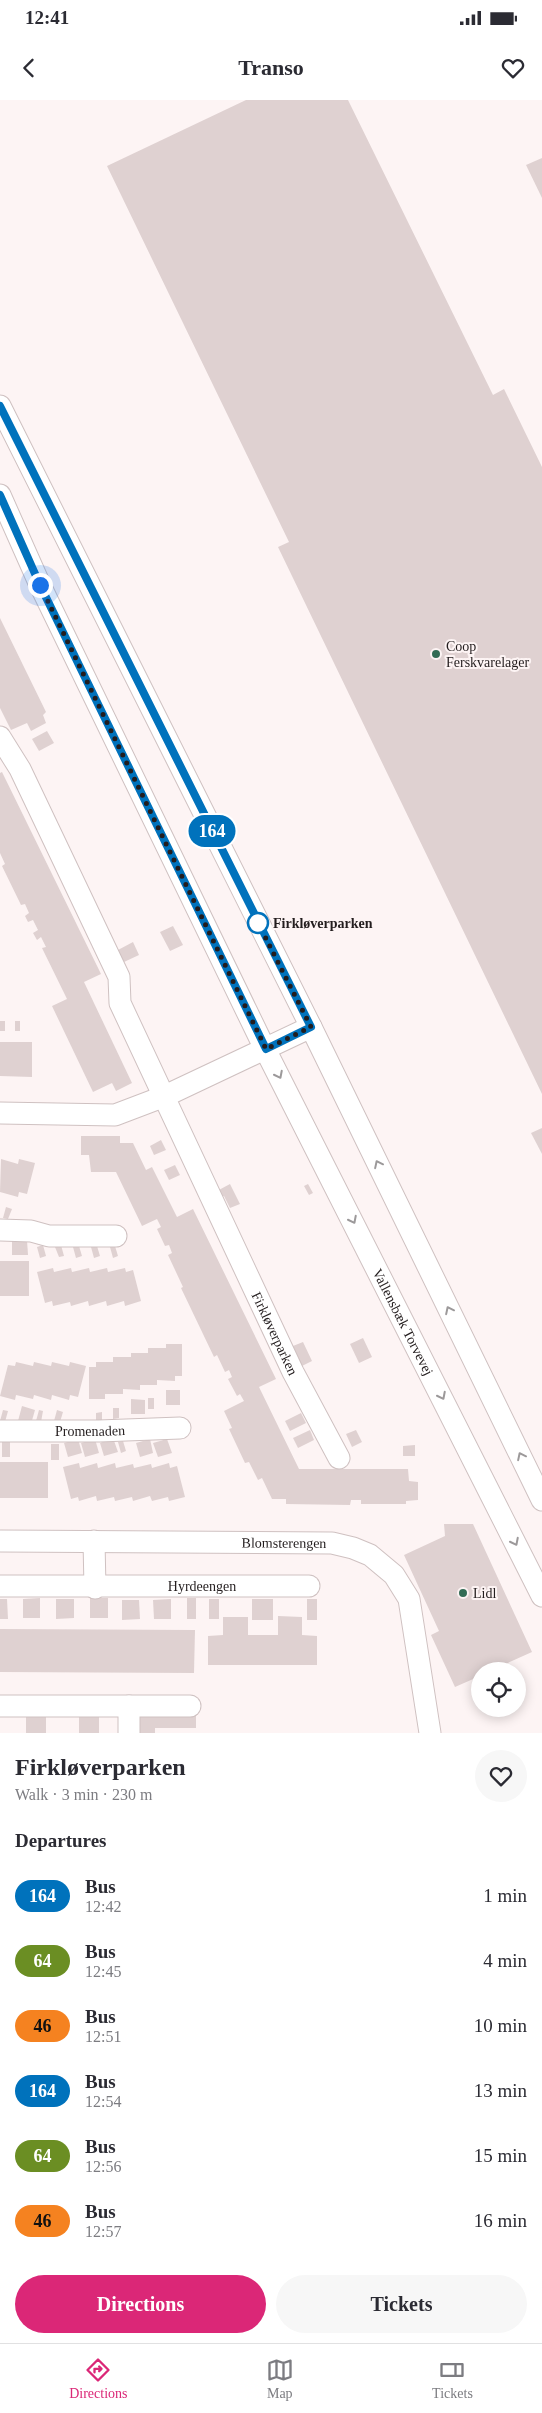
<!DOCTYPE html>
<html lang="en">
<head>
<meta charset="utf-8">
<style>
	:root { --surface:#fff; --page:#f7f7f7; --text:#2b2b33; --muted:#7c7c81; --line:#e1e1e2; --accent:#db2777 }
	body { margin:0; font-family:"Times New Roman",serif; background:var(--page); color:var(--text); height:100vh; display:flex; flex-direction:column; font-size:19px; white-space:nowrap }
	* { box-sizing:border-box; margin:0 }
	p { font-size:16px; color:var(--muted) }
	.icon { flex:none; width:28px; height:28px; fill:none; stroke:currentColor; stroke-width:2; stroke-linecap:round; stroke-linejoin:round }
	.map { position:relative; height:1633px; overflow:hidden }
	.panel { display:flex; flex-direction:column; background:var(--surface); flex:1 }
	.panel>* { flex:none }
	.badge { padding:0 10px; border-radius:16px; font-size:18px; line-height:32px }
	.buttons { position:absolute; left:471px; top:1562px; display:grid; gap:10px }
	.buttons a { display:grid; place-items:center; width:55px; height:55px; border-radius:50%; background:var(--surface); box-shadow:0 2px 12px #0003; font-size:25px }
	.you { position:absolute; width:25px; height:25px; margin:-12px; border:4px solid #fff; border-radius:50%; background:#1a73e8; box-shadow:0 0 0 8px #1a73e833 }
	.map>.badge { position:absolute; translate:-50% -50%; box-shadow:0 0 0 2px #fff }
	h2 { padding:0 15px; font-size:19px; line-height:45px }
	.round { display:grid; place-items:center; flex:none; width:52px; height:52px; border-radius:26px; background:var(--page) }
	.overview { display:flex; align-items:center; justify-content:space-between; height:85px; padding:0 15px }
	h1 { font-size:24px; font-weight:700; line-height:38px }
	.primary-button { display:flex; gap:10px; margin-top:auto; padding:10px 15px }
	.primary-button a { flex:1; height:58px; border-radius:30px; background:var(--accent); color:#fff; font-size:20px; font-weight:700; line-height:58px; text-align:center }
	.primary-button a+a { background:var(--page); color:var(--text) }
	ul { padding:0; list-style:none }
	li { display:flex; align-items:center; gap:15px; height:65px; padding:0 15px }
	li div { flex:1 }
	li b { display:block; font-size:19px }
	li em { font-style:normal }
	li .badge { min-width:55px; font-weight:700; text-align:center }
	.status { display:flex; justify-content:space-between; align-items:center; height:35px; padding:0 25px; background:var(--surface); direction:ltr }
	.status svg { height:14px; fill:currentColor }
	header { display:flex; justify-content:space-between; align-items:center; height:65px; padding:0 15px; background:var(--surface); font-size:22px; font-weight:700 }
	.menu { display:flex; justify-content:space-around; align-items:center; height:70px; border-top:1px solid var(--line); background:var(--surface); font-size:14px; color:var(--muted) }
	.menu a { display:grid; justify-items:center; gap:2px }
	.menu .selected { color:var(--accent) }
	.map>svg:first-child { display:block }
</style>
</head>
<body>
<div class="status"><b>12:41</b><svg viewBox="0 0 49 12"><path d="M0 12V9h3v3zM5 12V6h3v6zM10 12V3h3v9zM15 12V0h3v12zM26 1h20v11H26zM47 4h2v5h-2z"/></svg></div>
<header><svg class="icon" aria-label="back" viewBox="0 0 24 24"><path d="M15 5l-7 7 7 7"/></svg>Transo<svg class="icon" aria-label="heart" viewBox="0 0 24 24"><path d="M12 20l-8-8c-3-5 5-10 8-4 3-6 11-1 8 4z"/></svg></header>
<div class="map">
<svg width="542" height="1633" viewBox="0 0 542 1633">
	<rect width="100%" height="100%" fill="#fdf4f4"/>
	<g fill="#dfd1d1">
		<polygon points="246,0 348,0 493,295 504,289 542,367 542,994 278,447 289,442 107,66"/>
		<polygon points="542,58 542,98 526,65"/>
		<polygon points="0,518 46,612 43,615 46,623 31,631 27,623 11,630 0,608"/>
		<polygon points="47,631 54,643 39,651 32,639"/>
		<polygon points="2,672 101,874 84,882 132,983 116,991 112,983 93,992 52,906 67,899 42,848 46,847 41,837 37,840 33,833 38,830 33,820 28,822 25,816 29,813 25,804 21,805 2,766 5,764 0,753 0,673"/>
		<polygon points="173,826 183,845 170,851 160,832"/>
		<polygon points="133,842 139,855 124,862 118,850"/>
		<rect x="0" y="921" width="5" height="10"/>
		<rect x="15" y="921" width="5" height="10"/>
		<polygon points="0,942 32,942 32,977 0,976"/>
		<polygon points="542,1028 542,1054 531,1033"/>
		<polygon points="81,1036 120,1036 120,1043 133,1043 146,1070 152,1067 177,1117 193,1109 276,1279 259,1287 299,1369 408,1369 409,1381 418,1382 418,1400 406,1401 406,1404 361,1404 361,1400 351,1400 350,1405 286,1404 286,1399 272,1399 262,1378 258,1380 249,1362 245,1363 229,1329 232,1328 224,1311 244,1301 240,1294 237,1296 228,1279 232,1277 229,1270 225,1272 217,1255 214,1257 181,1188 183,1187 168,1155 172,1153 169,1145 165,1146 157,1129 161,1127 157,1119 142,1126 116,1072 91,1072 89,1055 81,1055"/>
		<polygon points="161,1040 166,1050 154,1055 150,1046"/>
		<polygon points="1,1059 18,1064 19,1059 35,1063 27,1094 19,1092 18,1097 0,1092"/>
		<polygon points="175,1065 180,1075 169,1080 164,1070"/>
		<polygon points="230,1084 240,1104 230,1108 224,1096 220,1098 217,1091"/>
		<polygon points="308,1084 313,1093 309,1095 304,1086"/>
		<polygon points="6,1107 12,1109 8,1119 3,1118"/>
		<polygon points="27,1140 28,1155 12,1155 12,1141"/>
		<polygon points="43,1145 46,1156 40,1158 37,1147"/>
		<polygon points="61,1145 64,1156 59,1157 55,1147"/>
		<polygon points="79,1146 82,1156 76,1158 73,1147"/>
		<polygon points="97,1146 100,1156 94,1158 91,1147"/>
		<polygon points="115,1146 118,1156 113,1158 110,1147"/>
		<rect x="0" y="1161" width="29" height="35"/>
		<polygon points="53,1168 54,1172 71,1168 72,1172 89,1168 90,1172 107,1168 108,1172 125,1168 126,1172 133,1170 141,1201 125,1206 124,1201 107,1206 106,1201 89,1206 88,1201 71,1206 70,1202 53,1206 52,1201 45,1203 37,1172"/>
		<polygon points="363,1238 372,1257 359,1263 350,1244"/>
		<polygon points="303,1242 312,1261 300,1267 296,1260 299,1259 293,1246"/>
		<polygon points="166,1244 182,1244 182,1276 175,1276 175,1281 157,1280 157,1285 140,1285 140,1290 123,1289 123,1294 105,1294 105,1299 89,1299 89,1267 96,1267 96,1262 113,1262 113,1257 131,1257 131,1253 148,1253 148,1248 166,1248"/>
		<polygon points="16,1262 33,1266 34,1262 51,1266 52,1262 69,1266 70,1262 86,1266 78,1297 70,1295 69,1300 52,1295 51,1300 34,1295 33,1299 16,1295 15,1300 0,1296 8,1265 15,1266"/>
		<rect x="166" y="1290" width="14" height="15"/>
		<rect x="148" y="1298" width="6" height="11"/>
		<polygon points="131,1299 145,1300 145,1314 131,1314"/>
		<polygon points="22,1306 35,1310 31,1324 18,1321"/>
		<polygon points="113,1308 119,1308 119,1318 113,1319"/>
		<polygon points="3,1310 8,1311 5,1322 0,1321"/>
		<polygon points="39,1310 43,1311 41,1322 36,1321"/>
		<polygon points="57,1310 63,1312 60,1322 54,1321"/>
		<polygon points="102,1312 102,1323 96,1323 96,1313"/>
		<polygon points="301,1313 306,1323 290,1331 285,1321"/>
		<polygon points="310,1330 314,1340 298,1348 293,1338"/>
		<polygon points="356,1330 362,1342 352,1347 346,1334"/>
		<polygon points="113,1338 118,1352 104,1356 100,1343"/>
		<polygon points="78,1339 82,1353 68,1357 64,1343"/>
		<polygon points="95,1339 99,1353 85,1357 81,1343"/>
		<polygon points="150,1339 153,1353 140,1357 136,1343"/>
		<polygon points="167,1339 172,1353 158,1357 153,1343"/>
		<polygon points="123,1341 126,1351 121,1353 118,1342"/>
		<rect x="2" y="1342" width="8" height="15"/>
		<rect x="51" y="1344" width="8" height="16"/>
		<polygon points="415,1345 415,1356 403,1356 403,1346"/>
		<rect x="0" y="1362" width="48" height="36"/>
		<polygon points="79,1363 80,1368 97,1363 98,1368 115,1363 116,1368 133,1364 134,1368 151,1364 152,1368 169,1363 170,1368 177,1366 185,1397 169,1401 168,1397 152,1401 150,1396 133,1401 132,1397 115,1401 114,1397 97,1401 96,1396 79,1401 78,1397 71,1399 63,1367"/>
		<polygon points="444,1424 473,1424 532,1552 490,1571 480,1571 480,1576 455,1587 431,1535 439,1531 404,1455 445,1436"/>
		<polygon points="40,1498 40,1518 23,1518 23,1499"/>
		<rect x="90" y="1498" width="18" height="20"/>
		<rect x="187" y="1498" width="9" height="21"/>
		<polygon points="0,1499 7,1499 8,1519 0,1519"/>
		<polygon points="56,1499 74,1499 74,1518 56,1519"/>
		<polygon points="171,1499 171,1519 154,1519 153,1500"/>
		<rect x="209" y="1499" width="10" height="20"/>
		<rect x="252" y="1499" width="21" height="21"/>
		<rect x="307" y="1499" width="10" height="21"/>
		<polygon points="122,1500 139,1500 140,1519 122,1520"/>
		<polygon points="278,1516 302,1517 302,1535 317,1536 317,1565 208,1565 208,1536 223,1535 223,1517 248,1517 248,1535 278,1535"/>
		<polygon points="0,1529 195,1530 194,1573 0,1572"/>
		<polygon points="140,1614 196,1614 196,1628 155,1628 155,1633 140,1633"/>
		<rect x="26" y="1616" width="20" height="17"/>
		<polygon points="79,1616 99,1617 99,1633 79,1633"/>
	</g>
	<g fill="none" stroke-linecap="round" stroke-linejoin="round">
		<g stroke="#cfc1c1" stroke-width="23">
			<g id="minor">
				<polyline points="0,306 311,927 542,1400"/>
				<path id="s1" d="M0 395 40 485 265 949 542 1496"/>
				<path id="s2" d="M0 637 20 669 119 877 120 903 293 1272 339 1358"/>
				<polyline points="0,1013 115,1015 165,996 311,927"/>
				<polyline points="0,1130 31,1131 49,1136 116,1136"/>
				<path id="s3" d="M0 1331H99L180 1328"/>
				<path id="s4" d="M0 1441 332 1443 353 1448 370 1455 394 1475 409 1499 430 1633"/>
				<polyline points="94,1441 95,1488"/>
				<path id="s5" d="M0 1486H309"/>
				<polyline points="0,1606 190,1606"/>
				<polyline points="129,1606 129,1633"/>
			</g>
		</g>
		<use href="#minor" stroke="#fff" stroke-width="21"/>
	</g>
	<defs><path id="oneway-chevron" d="M-2-3.5L2.5 0L-2 3.5" fill="none" stroke-width="1.6" stroke-linecap="round" stroke-linejoin="round" transform="scale(1.25)"/></defs>
	<g stroke="#9c999a">
		<use href="#oneway-chevron" transform="translate(279 975) rotate(63)"/>
		<use href="#oneway-chevron" transform="translate(378 1064) rotate(-116)"/>
		<use href="#oneway-chevron" transform="translate(353 1120) rotate(63)"/>
		<use href="#oneway-chevron" transform="translate(449 1210) rotate(-116)"/>
		<use href="#oneway-chevron" transform="translate(442 1296) rotate(63)"/>
		<use href="#oneway-chevron" transform="translate(521 1356) rotate(-116)"/>
		<use href="#oneway-chevron" transform="translate(515 1442) rotate(63)"/>
	</g>
	<g fill="none" stroke-linecap="round" stroke-linejoin="round">
		<g stroke="#fff" stroke-width="11">
			<polyline id="line" points="0,306 311,927 266,949 40,485 0,395"/>
		</g>
		<use href="#line" stroke="#0072bc" stroke-width="8"/>
		<polyline stroke="#231d1e" stroke-width="5" stroke-dasharray="0 9" points="40,485 266,949 311,927 258,823"/>
	</g>
	<g fill="#326c55" stroke="#fdf4f4" stroke-width="2">
		<circle cx="436" cy="554" r="5"/>
		<circle cx="463" cy="1493" r="5"/>
	</g>
	<circle fill="#fff" stroke="#0072bc" stroke-width="2.5" cx="258" cy="823" r="10"/>
	<g text-anchor="middle" dominant-baseline="central" stroke-width="4" stroke-linejoin="round" paint-order="stroke">
		<g font-size="14" fill="#231d1e" stroke="#fdf4f4" text-anchor="start">
			<text x="446" y="546">Coop<tspan x="446" dy="16">Ferskvarelager</tspan></text>
			<text x="473" y="1493">Lidl</text>
		</g>
		<g font-size="14" font-weight="bold" fill="#231d1e" stroke="#fdf4f4" text-anchor="start">
			<text x="273" y="823">Firkløverparken</text>
		</g>
		<g font-size="14" fill="#231d1e" stroke="#fdf4f4">
			<text stroke="none"><textPath href="#s1" startOffset="920">Vallensbæk Torvevej</textPath></text>
			<text stroke="none"><textPath href="#s2" startOffset="659">Firkløverparken</textPath></text>
			<text stroke="none"><textPath href="#s3" startOffset="90">Promenaden</textPath></text>
			<text stroke="none"><textPath href="#s4" startOffset="284">Blomsterengen</textPath></text>
			<text stroke="none"><textPath href="#s5" startOffset="202">Hyrdeengen</textPath></text>
		</g>
	</g>
</svg>
<div class="buttons">
<a><svg class="icon" aria-label="locate" viewBox="0 0 24 24"><circle cx="12" cy="12" r="6"/><path d="M12 2v4M12 18v4M2 12h4M18 12h4"/></svg></a>
</div>
<div class="you" style="left:40px;top:485px"></div>
<b class="badge" style="left:212px;top:731px;background:#0072bc;color:#fff">164</b>
</div>
<section class="panel">
<div class="overview"><div><h1>Firkløverparken</h1><p>Walk · 3 min · 230 m</p></div><a class="round"><svg class="icon" aria-label="heart" viewBox="0 0 24 24"><path d="M12 20l-8-8c-3-5 5-10 8-4 3-6 11-1 8 4z"/></svg></a></div>
<h2>Departures</h2>
<ul>
<li><span class="badge" style="background:#0072bc;color:#fff">164</span><div><b>Bus</b><p>12:42</p></div><em>1 min</em></li>
<li><span class="badge" style="background:#6b8e23;color:#fff">64</span><div><b>Bus</b><p>12:45</p></div><em>4 min</em></li>
<li><span class="badge" style="background:#f58220;color:#111">46</span><div><b>Bus</b><p>12:51</p></div><em>10 min</em></li>
<li><span class="badge" style="background:#0072bc;color:#fff">164</span><div><b>Bus</b><p>12:54</p></div><em>13 min</em></li>
<li><span class="badge" style="background:#6b8e23;color:#fff">64</span><div><b>Bus</b><p>12:56</p></div><em>15 min</em></li>
<li><span class="badge" style="background:#f58220;color:#111">46</span><div><b>Bus</b><p>12:57</p></div><em>16 min</em></li>
</ul>
<div class="primary-button"><a>Directions</a><a>Tickets</a></div>
</section>
<nav class="menu">
<a class="selected"><svg class="icon" aria-label="directions" viewBox="0 0 24 24"><path d="M12 3l9 9-9 9-9-9zM9 14v-3h6M13 9l2 2-2 2"/></svg>Directions</a>
<a><svg class="icon" aria-label="map" viewBox="0 0 24 24"><path d="M3 6l6-2 6 2 6-2v14l-6 2-6-2-6 2zM9 4v14M15 6v14"/></svg>Map</a>
<a><svg class="icon" aria-label="tickets" viewBox="0 0 24 24"><path d="M3 7h18v10H3zM15 7v10"/></svg>Tickets</a>
</nav>
</body>
</html>
